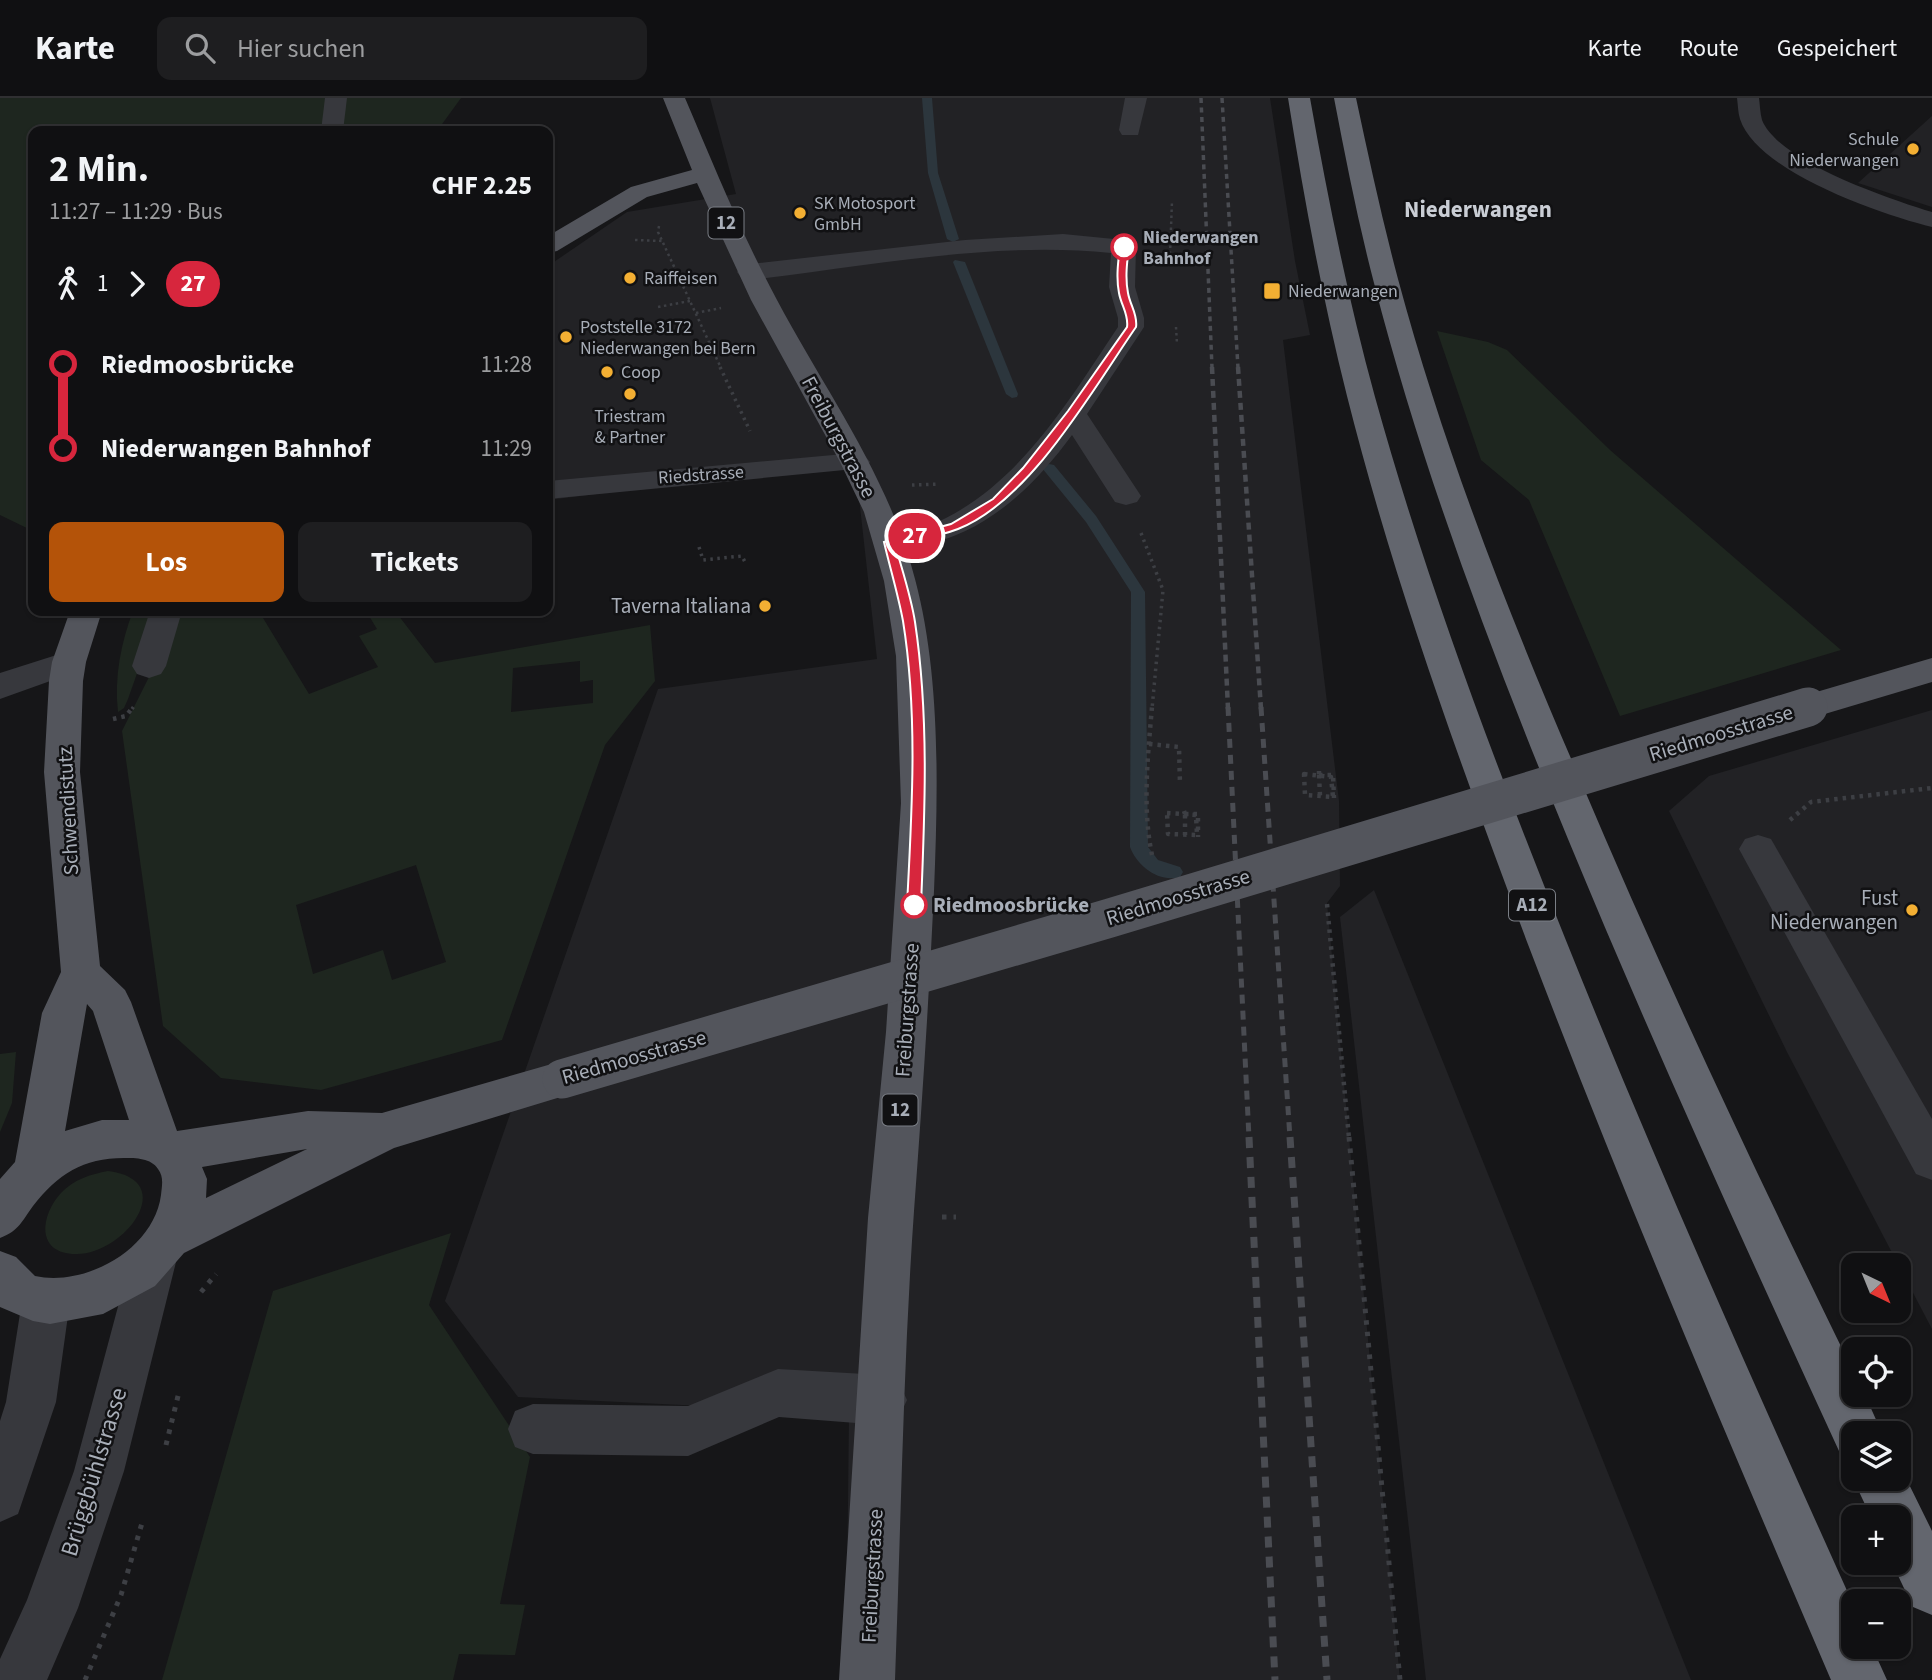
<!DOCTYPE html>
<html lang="de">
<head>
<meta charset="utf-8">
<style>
	:root { --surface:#101012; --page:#1e1e20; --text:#f1f3f6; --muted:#9c9d9f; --line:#303032; --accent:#b45309 }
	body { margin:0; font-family:"Source Sans 3",sans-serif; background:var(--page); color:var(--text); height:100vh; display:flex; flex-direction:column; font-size:26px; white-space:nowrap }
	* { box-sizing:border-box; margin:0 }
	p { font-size:23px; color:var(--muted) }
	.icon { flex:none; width:38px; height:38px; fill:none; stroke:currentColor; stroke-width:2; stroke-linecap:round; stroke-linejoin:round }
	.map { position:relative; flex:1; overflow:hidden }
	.details { position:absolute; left:28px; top:28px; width:525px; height:490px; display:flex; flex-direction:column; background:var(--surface); border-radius:14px; box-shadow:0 2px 5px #0004,0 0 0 2px var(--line) }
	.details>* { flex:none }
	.badge { padding:0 14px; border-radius:23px; font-size:24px; line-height:46px }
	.needle { width:46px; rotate:137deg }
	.controls { position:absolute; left:1841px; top:1155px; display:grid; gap:14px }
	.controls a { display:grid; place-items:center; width:70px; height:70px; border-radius:14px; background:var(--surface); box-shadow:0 2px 5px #0004,0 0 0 2px var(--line); font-size:35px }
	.map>.badge { position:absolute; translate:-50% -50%; box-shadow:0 0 0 4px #fff }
	.legs { display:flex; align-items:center; gap:10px; height:77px; padding:0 21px; font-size:23px }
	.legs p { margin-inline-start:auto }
	.overview { display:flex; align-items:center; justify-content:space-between; height:119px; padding:0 21px }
	h1 { font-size:38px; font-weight:700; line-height:52px }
	.action { display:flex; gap:14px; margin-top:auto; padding:14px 21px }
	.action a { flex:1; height:80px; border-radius:14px; background:var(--accent); color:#fff; font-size:28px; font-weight:700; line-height:80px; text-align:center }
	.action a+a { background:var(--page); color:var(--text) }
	ul { padding:0 21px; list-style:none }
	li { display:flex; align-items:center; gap:24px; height:84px; font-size:26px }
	li i { display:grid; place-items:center; width:10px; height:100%; margin:0 9px; background:currentColor }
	li i::after { content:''; width:18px; height:18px; margin:-9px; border:5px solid; border-radius:50%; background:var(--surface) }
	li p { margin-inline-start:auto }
	li:first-child i { background:linear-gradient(#0000 50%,currentColor 0) }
	li:last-child i { background:linear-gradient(currentColor 50%,#0000 0) }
	header { display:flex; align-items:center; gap:42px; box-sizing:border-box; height:98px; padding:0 35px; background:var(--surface); border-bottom:2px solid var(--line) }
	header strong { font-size:33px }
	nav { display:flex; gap:38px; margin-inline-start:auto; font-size:24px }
	.search { width:490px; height:63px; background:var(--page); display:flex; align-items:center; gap:18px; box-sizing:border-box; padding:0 24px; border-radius:14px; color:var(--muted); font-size:26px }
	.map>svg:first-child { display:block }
</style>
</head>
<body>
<header>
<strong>Karte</strong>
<div class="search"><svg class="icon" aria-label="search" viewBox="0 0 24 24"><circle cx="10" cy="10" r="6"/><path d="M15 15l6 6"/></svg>Hier suchen</div>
<nav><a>Karte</a><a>Route</a><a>Gespeichert</a></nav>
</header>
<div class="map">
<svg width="1932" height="1582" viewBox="0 0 1932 1582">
	<rect width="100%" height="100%" fill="#161618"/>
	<g fill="#222225">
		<polygon points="710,0 1270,0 1295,163 1310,237 1283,242 1339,703 1340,788 1327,805 1400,1582 846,1582 849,1315 518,1299 445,1203 658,591 877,561 855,364 548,402 548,168 627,114 736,96"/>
		<polygon points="1932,18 1932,109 1858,85"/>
		<polygon points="1932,612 1932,1231 1787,954 1669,713 1709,678"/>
		<polygon points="1374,792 1691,1582 1426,1582 1340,819"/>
	</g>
	<g fill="#1e261f" fill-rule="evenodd">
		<polygon points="0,0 461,0 437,33 33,33 33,433 0,417"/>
		<polygon points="1437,233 1488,244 1507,252 1610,352 1841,552 1620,618 1529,402 1481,362"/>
		<path d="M133 513H159L128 601 124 610 118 614C114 579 121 545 133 513Z"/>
		<path d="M182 513H263L260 515 309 596 378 569 359 538 377 531 366 513H395L435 565 650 527 655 583 605 647 502 942 321 992 221 980 163 928 122 633ZM580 563V584L593 582V605L511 614 513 570ZM416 767 446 864 392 882 383 852 313 876 296 807Z"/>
		<polygon points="16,954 12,1005 0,1034 0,956"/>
		<path d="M108 1073C181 1082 124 1157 76 1156 36 1156 40 1118 61 1095 73 1082 91 1076 108 1073Z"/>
		<polygon points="451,1135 429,1207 530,1359 500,1506 525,1507 515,1557 459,1556 453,1582 162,1582 273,1193"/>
	</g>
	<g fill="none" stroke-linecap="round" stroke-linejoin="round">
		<g fill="#2c363d" fill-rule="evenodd">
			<polygon points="922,0 932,0 938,75 959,141 953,144 947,141 928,75"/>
			<polygon points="955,162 965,164 1018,296 1017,299 1012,300 1006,296 953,164"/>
			<path d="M1049 366 1054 367 1096 418 1145 494 1148 749 1158 762 1180 769 1183 774 1180 779C1159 785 1137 768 1130 749L1131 494 1086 424 1042 370Z"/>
		</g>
		<g stroke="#3d3f44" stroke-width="2.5" stroke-dasharray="2.5 3.5" stroke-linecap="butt">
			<polyline points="659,128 658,134 721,270"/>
			<polyline points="635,142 663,143"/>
			<polyline points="1170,156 1172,103"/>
			<polyline points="658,209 690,203"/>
			<polyline points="696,215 721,210"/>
			<polyline points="1176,229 1177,246"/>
		</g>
		<g stroke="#3d3f44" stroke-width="3.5" stroke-dasharray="2.5 4.5" stroke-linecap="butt">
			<polyline points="720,269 750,333"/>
			<polyline points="912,387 939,386"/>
			<polyline points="1141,435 1163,492 1152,611"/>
			<polyline points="699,449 703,462 742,458 745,464"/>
			<polyline points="132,611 134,608"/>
		</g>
		<g stroke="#3d3f44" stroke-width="4.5" stroke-dasharray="3.5 5" stroke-linecap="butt">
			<polyline points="113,621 126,618 133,609"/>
			<polyline points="1149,646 1179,649 1180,686"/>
			<polyline points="1319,673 1319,677"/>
			<polygon points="1304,676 1331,679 1333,699 1305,697"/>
			<polyline points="1319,677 1333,677 1334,700"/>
			<polyline points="1319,677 1320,698"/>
			<polyline points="1184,713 1185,716"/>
			<polygon points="1167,715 1196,717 1197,737 1168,736"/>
			<polyline points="1185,716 1198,716 1198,739"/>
			<polyline points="1185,717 1185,737"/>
			<polyline points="1790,722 1811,704 1932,690"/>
			<path d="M1152 757C1142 710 1148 656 1152 609"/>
			<polyline points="1327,806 1349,1040"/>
		</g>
		<g stroke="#3d3f44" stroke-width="5" stroke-dasharray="4.5 7" stroke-linecap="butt">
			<polyline points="1349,1039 1400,1582"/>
			<polyline points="942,1119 956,1119"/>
			<polyline points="201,1194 216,1176"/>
			<polyline points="166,1347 179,1294"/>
			<polyline points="85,1582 121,1497 142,1425"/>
		</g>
		<g fill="#37383d" fill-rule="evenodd">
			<polygon points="325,0 347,0 343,33 321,33"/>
			<polygon points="1125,0 1147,0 1138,37 1122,37 1119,32"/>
			<path d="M1737 0H1759C1760 7 1760 15 1762 22 1779 64 1890 101 1932 114V129C1883 117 1757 74 1740 21 1738 15 1738 7 1737 0Z"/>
			<path d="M1063 136 1124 142 1133 144 1136 149 1135 189 1144 220V229L1087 316 1141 398 1137 404 1126 407 1115 404 1072 337C1033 390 986 435 920 448 906 451 892 455 878 451L873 444 878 437C900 431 926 431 946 420 1024 380 1071 299 1118 229V220L1109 189 1111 155C992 143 869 168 750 182L741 179 737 174 741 169 750 166 965 142Z"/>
			<polygon points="855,355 865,358 870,364 865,370 548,401 548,383"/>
			<polygon points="150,513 182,513 166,568 161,576 149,580 137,576 132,568"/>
			<polygon points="69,553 81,556 86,564 81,572 0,601 0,575"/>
			<polygon points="1758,737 1771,741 1932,1021 1932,1082 1916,1076 1739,751 1745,741"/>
			<polygon points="154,1138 170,1145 177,1160 124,1373 78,1510 47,1582 0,1582 0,1561 27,1502 74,1373 131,1160 138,1145"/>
			<polygon points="46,1180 63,1187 70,1203 56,1304 18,1416 0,1424 0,1323 6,1304 22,1203 29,1187"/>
			<polygon points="778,1271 882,1277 899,1285 907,1302 899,1319 882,1327 779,1319 688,1358 533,1356 515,1349 508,1331 515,1313 533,1306 688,1308"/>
		</g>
		<g fill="#53555c" fill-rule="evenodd">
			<path d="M663 0H685C714 68 742 137 777 202 826 294 889 379 915 481 941 578 938 693 934 793 929 900 922 1006 914 1113 903 1269 901 1426 895 1582H839L868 1120 886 934 901 705 896 558 884 483 864 414 840 364 751 202 697 85 647 99 557 153 548 155V138L631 89 692 72Z"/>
			<path d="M70 513H102L86 564 83 583 80 674 100 868 125 892 131 904 177 1033 308 1013 382 1015 562 963 577 968 583 981 577 994 394 1050 184 1155 155 1188 103 1216 50 1226 33 1223 0 1209V1153L16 1159 35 1178C86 1189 154 1151 161 1097 162 1087 164 1079 158 1071 151 1060 136 1060 124 1060 83 1060 58 1076 33 1108 21 1124 20 1132 0 1140V1081L15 1064 42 915 61 874 44 674 49 583 52 564ZM87 906 93 913 129 1022H102L65 1033ZM307 1051 206 1100 207 1081 202 1069Z"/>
			<polygon points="1932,560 1932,584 1808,621 1796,618 1791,609 1796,600"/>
		</g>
		<g fill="#63666e" fill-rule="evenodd">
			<path d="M1288 0H1310C1328 101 1348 201 1375 299 1426 483 1494 663 1565 840 1655 1065 1754 1286 1853 1506V1549H1872L1887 1582H1831C1727 1339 1623 1096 1529 849 1461 668 1394 485 1347 298 1322 199 1304 100 1288 0Z"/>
			<path d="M1334 0H1356C1369 61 1382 121 1398 181 1444 352 1509 517 1579 679 1664 880 1757 1077 1853 1273V1297H1865L1882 1335H1853V1358L1839 1353C1746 1150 1653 947 1568 741 1493 559 1423 375 1374 185 1358 124 1346 62 1334 0Z"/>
			<polygon points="1899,1366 1932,1433 1932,1517 1913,1509 1892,1465 1899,1465 1899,1419 1871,1419 1853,1381 1899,1381"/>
		</g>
		<g stroke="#4a4c52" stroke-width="3.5" stroke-dasharray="5 4.5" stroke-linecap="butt">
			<polyline points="1201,0 1212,270"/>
			<polyline points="1222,0 1238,270"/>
		</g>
		<g stroke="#4a4c52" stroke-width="4.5" stroke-dasharray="7 5" stroke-linecap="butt">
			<polyline points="1212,269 1228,611"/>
			<polyline points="1238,269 1261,611"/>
		</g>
		<g stroke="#4a4c52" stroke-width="5" stroke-dasharray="9 7" stroke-linecap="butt">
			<polyline points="1228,609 1249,1040"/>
			<polyline points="1261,609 1290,1040"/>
		</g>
		<g stroke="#4a4c52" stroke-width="7" stroke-dasharray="11 9" stroke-linecap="butt">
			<polyline points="1249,1039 1275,1582"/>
			<polyline points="1290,1039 1327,1582"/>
		</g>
		<polyline stroke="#53555c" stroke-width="31" points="1803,611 1808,609"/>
		<polyline stroke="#53555c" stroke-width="39" points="562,981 1110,820 1808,609"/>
	</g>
	<path fill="#d7263d" stroke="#fff" stroke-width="2" d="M1124 146 1129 149C1127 164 1125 180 1128 195 1130 207 1138 217 1136 229 1093 291 1030 403 958 431 938 439 916 441 895 446 902 472 911 498 915 524 929 617 925 713 921 807L914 812 907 807C912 713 918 616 903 523 898 496 890 470 884 444L951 426 993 401 1023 370 1068 313 1127 229C1129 217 1121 207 1119 195 1116 180 1118 164 1120 149Z"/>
	<g fill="#f3af33" stroke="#111113" stroke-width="2.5">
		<circle cx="1913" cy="51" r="7"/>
		<circle cx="800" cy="115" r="7"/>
		<circle cx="630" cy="180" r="7"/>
		<rect x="1263" y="184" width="18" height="18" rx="3.5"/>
		<circle cx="566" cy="239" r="7"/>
		<circle cx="607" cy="274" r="7"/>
		<circle cx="630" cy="296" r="7"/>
		<circle cx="765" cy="508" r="7"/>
		<circle cx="1912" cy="812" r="7"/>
	</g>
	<g fill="#fff" stroke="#d7263d" stroke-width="3.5">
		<circle cx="1124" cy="149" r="12"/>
		<circle cx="914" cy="807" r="12"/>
	</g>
	<g text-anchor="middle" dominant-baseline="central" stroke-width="5" stroke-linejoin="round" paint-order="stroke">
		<g font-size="18" fill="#a8aeb8" stroke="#111113" text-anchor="start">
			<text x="1899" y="41" text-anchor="end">Schule<tspan x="1899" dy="21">Niederwangen</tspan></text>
			<text x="814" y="105">SK Motosport<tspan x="814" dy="21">GmbH</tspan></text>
			<text x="644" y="180">Raiffeisen</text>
			<text x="1288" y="193">Niederwangen</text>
			<text x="580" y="229">Poststelle 3172<tspan x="580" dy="21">Niederwangen bei Bern</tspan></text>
			<text x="621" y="274">Coop</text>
			<text x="630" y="318" text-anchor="middle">Triestram<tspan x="630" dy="21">&amp; Partner</tspan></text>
		</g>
		<g font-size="18" font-weight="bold" fill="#a8aeb8" stroke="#111113" text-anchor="start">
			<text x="1143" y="139">Niederwangen<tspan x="1143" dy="21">Bahnhof</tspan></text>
		</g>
		<g font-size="18" fill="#a8aeb8" stroke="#111113">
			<text transform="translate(701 377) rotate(-4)">Riedstrasse</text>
		</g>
		<g fill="#111113" stroke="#7b7f86" stroke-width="2">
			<rect x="708.5" y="109.5" width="35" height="31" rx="5"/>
			<rect x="1509" y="791.5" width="46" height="31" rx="5"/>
			<rect x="882.5" y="996.5" width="35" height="31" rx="5"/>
		</g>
		<g font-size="19" font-weight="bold" fill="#a8aeb8">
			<text x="726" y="125">12</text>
			<text x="1532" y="807">A12</text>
			<text x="900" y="1012">12</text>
		</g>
		<g font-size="21" fill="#a8aeb8" stroke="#111113">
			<text transform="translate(839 339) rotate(62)">Freiburgstrasse</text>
			<text transform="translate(1721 635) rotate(-17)">Riedmoosstrasse</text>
			<text transform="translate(68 713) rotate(-93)">Schwendistutz</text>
			<text transform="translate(1178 799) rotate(-17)">Riedmoosstrasse</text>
			<text transform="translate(907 912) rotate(-86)">Freiburgstrasse</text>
			<text transform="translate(634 959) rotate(-16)">Riedmoosstrasse</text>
			<text transform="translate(872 1478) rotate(-87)">Freiburgstrasse</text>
		</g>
		<g font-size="21" fill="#a8aeb8" stroke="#111113" text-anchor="end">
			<text x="751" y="508">Taverna Italiana</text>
			<text x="1898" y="800">Fust<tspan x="1898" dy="24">Niederwangen</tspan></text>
		</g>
		<g font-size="21" font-weight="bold" fill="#a8aeb8" stroke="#111113" text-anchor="start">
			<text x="933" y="807">Riedmoosbrücke</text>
		</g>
		<g font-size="23" font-weight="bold" fill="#c9cdd4" stroke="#111113">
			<text x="1478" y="111">Niederwangen</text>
		</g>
		<g font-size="24" fill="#a8aeb8" stroke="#111113">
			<text transform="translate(94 1374) rotate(-73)">Brüggbühlstrasse</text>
		</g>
	</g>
</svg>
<div class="controls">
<a><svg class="needle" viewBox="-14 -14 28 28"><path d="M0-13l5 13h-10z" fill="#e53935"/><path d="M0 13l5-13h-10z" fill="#9c9d9f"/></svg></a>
<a><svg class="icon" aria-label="locate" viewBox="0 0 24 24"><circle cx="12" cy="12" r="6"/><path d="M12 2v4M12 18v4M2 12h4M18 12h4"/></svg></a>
<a><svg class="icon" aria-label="layers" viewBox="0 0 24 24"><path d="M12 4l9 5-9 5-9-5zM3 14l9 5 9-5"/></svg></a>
<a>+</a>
<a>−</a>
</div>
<b class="badge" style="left:915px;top:438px;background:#d7263d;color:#fff">27</b>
<section class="details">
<div class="overview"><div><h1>2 Min.</h1><p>11:27 – 11:29 · Bus</p></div><b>CHF 2.25</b></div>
<div class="legs"><svg class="icon" aria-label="walk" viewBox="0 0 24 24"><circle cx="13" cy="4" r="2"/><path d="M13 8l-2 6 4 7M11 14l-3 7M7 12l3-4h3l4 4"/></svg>1<svg class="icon" aria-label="forward" viewBox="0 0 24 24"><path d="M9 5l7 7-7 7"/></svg><b class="badge" style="background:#d7263d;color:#fff">27</b></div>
<ul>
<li><i style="color:#d7263d"></i><b>Riedmoosbrücke</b><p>11:28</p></li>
<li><i style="color:#d7263d"></i><b>Niederwangen Bahnhof</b><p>11:29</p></li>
</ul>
<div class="action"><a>Los</a><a>Tickets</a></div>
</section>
</div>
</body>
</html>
